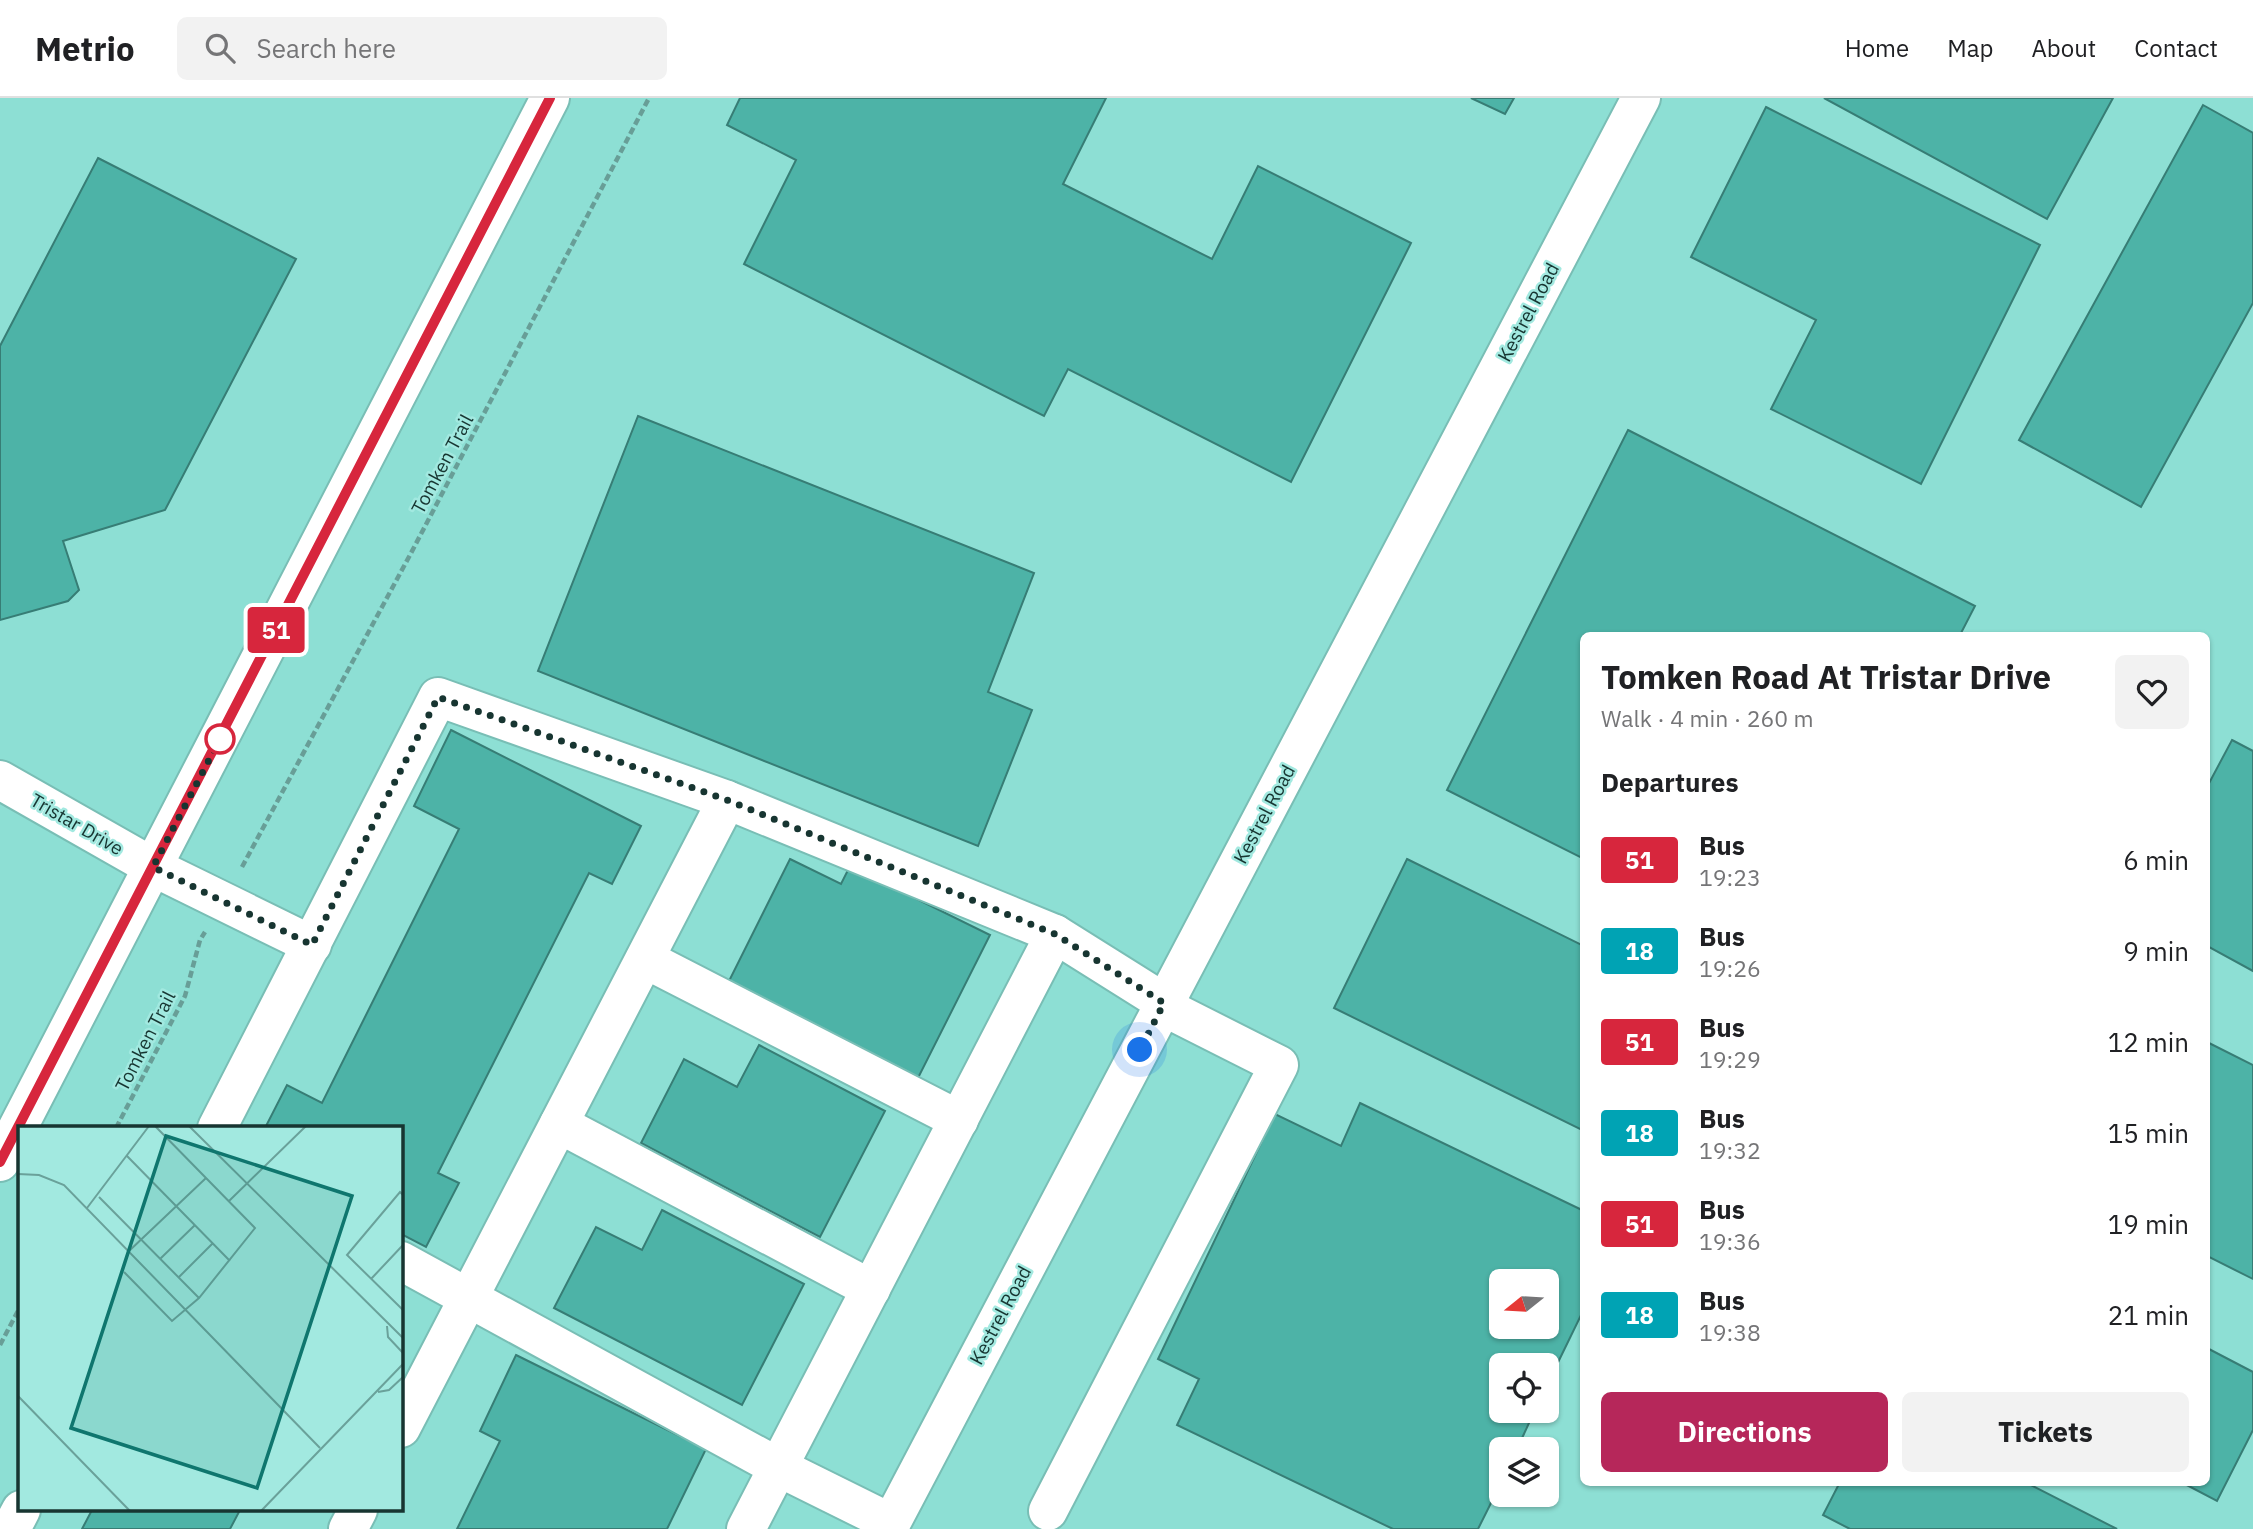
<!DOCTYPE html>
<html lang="en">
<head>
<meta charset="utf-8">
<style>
	:root { --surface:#fff; --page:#f2f2f2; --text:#202124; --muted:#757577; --line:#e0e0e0; --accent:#b6275a }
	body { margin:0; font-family:"IBM Plex Sans",sans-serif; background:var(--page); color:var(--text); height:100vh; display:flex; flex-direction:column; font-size:26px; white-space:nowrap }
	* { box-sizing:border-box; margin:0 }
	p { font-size:23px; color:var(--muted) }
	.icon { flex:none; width:38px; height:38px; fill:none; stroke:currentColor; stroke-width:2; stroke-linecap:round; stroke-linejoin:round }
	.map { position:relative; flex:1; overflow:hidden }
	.panel { position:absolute; left:1580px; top:534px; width:630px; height:854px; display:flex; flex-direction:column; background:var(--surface); border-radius:10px; box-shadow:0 2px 5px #0004 }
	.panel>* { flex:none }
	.badge { padding:0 14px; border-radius:5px; font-size:24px; line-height:46px }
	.needle { width:46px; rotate:252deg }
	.controls { position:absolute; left:1489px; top:1171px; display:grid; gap:14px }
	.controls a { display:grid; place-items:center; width:70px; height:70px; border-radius:10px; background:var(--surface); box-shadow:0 2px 5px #0004; font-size:35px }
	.you { position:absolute; width:35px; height:35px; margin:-18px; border:5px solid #fff; border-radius:50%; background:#1a73e8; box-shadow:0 0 0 10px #1a73e833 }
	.map>.badge { position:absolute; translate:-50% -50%; box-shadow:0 0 0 4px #fff }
	h2 { padding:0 21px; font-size:26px; line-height:63px }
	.round { display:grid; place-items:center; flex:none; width:74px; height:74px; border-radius:10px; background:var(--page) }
	.headline { display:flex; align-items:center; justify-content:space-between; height:119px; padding:0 21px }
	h1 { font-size:33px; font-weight:700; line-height:52px }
	.primary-button { display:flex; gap:14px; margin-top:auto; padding:14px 21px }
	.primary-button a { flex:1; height:80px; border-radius:10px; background:var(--accent); color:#fff; font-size:28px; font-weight:700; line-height:80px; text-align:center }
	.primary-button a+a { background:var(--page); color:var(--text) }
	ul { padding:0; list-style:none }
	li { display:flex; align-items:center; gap:21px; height:91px; padding:0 21px }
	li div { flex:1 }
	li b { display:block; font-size:26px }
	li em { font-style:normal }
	li .badge { min-width:77px; font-weight:700; text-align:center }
	header { display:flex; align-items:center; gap:42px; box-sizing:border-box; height:98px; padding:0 35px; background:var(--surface); border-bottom:2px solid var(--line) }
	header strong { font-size:33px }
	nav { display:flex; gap:38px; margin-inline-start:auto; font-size:24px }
	.search { width:490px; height:63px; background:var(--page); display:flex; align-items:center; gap:18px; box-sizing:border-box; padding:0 24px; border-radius:10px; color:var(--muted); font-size:26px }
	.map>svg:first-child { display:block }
</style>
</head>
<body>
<header>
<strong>Metrio</strong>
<div class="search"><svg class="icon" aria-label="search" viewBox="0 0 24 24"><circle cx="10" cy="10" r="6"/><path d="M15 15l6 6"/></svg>Search here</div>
<nav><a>Home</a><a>Map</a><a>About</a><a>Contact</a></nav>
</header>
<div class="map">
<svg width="2253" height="1431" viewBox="0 0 2253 1431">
	<rect width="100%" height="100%" fill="#a2e9e0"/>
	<path fill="#8ddfd4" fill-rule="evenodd" d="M0 0H2253V1431H0ZM1584 537H2207V1384H1584ZM19 1030H401V1412H19ZM1502 1183H1547V1228H1502ZM1502 1267H1547V1312H1502ZM1502 1351H1547V1396H1502Z"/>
	<g fill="#4db3a7" stroke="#377d75" stroke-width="2" fill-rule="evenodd">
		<polygon points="740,0 1106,0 1063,86 1212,161 1258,68 1411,145 1291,384 1068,271 1044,318 744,166 796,62 727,27"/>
		<polygon points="1471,0 1514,0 1505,16"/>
		<polygon points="1824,0 2113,0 2047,121"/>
		<polygon points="2203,7 2253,35 2253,205 2141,409 2019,342"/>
		<polygon points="1766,9 2040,147 1921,386 1771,311 1816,222 1691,159"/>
		<polygon points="98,60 296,161 165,412 63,443 79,492 68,503 0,522 0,248"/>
		<polygon points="638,318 1034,475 988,594 1032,612 978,748 538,573"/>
		<polygon points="1628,332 1975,508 1960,537 1584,537 1584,761 1447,692"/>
		<polygon points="451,632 641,728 612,786 589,775 438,1075 459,1085 426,1149 401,1136 401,1030 265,1030 287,987 322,1005 459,731 414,708"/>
		<polygon points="2232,642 2253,653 2253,873 2207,848 2207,689"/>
		<polygon points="790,761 841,786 850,768 990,837 918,980 728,885"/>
		<polygon points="1407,761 1584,848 1584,1033 1334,910"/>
		<polygon points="2207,944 2253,967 2253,1181 2207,1158"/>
		<polygon points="759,947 885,1013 820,1139 641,1045 684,961 737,989"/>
		<path d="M1360 1005 1584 1113V1211L1547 1287V1267H1502V1312H1535L1517 1351H1502V1383L1478 1431H1393L1177 1327 1199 1281 1158 1261 1275 1016 1341 1048ZM1502 1183H1547V1228H1502Z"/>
		<polygon points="662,1112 804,1186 742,1307 554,1210 596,1129 642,1152"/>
		<polygon points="2207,1250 2253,1274 2253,1332 2217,1403 2181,1384 2207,1384"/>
		<polygon points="516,1257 706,1351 667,1431 457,1431 500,1343 480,1333"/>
		<polygon points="1840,1384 2025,1384 2117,1431 1850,1431 1823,1417"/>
		<polygon points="92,1412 240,1412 230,1431 82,1431"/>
	</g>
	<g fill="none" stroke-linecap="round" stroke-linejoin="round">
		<g stroke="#79beb5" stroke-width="42">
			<g id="minor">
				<polyline points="0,682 153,769 312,847"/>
				<polyline points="645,861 959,1022"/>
				<polyline points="559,1026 871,1191"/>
				<polyline points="217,1030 438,599 727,702 1055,836 1165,905 1172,913 1279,967 1048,1413"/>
				<polyline points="401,1163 778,1369 891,1425"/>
				<polyline points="401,1330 727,702"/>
				<polyline points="11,1431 21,1412"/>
				<polyline points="348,1431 358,1412"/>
				<polyline points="746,1431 1055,836"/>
				<polyline points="888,1431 1641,0"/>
			</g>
		</g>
		<g stroke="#79beb5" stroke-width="42">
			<polyline id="major" points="0,1064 550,0"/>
		</g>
		<g stroke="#689e97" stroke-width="4.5" stroke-dasharray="7 3.5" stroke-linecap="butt">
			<polyline points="242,769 410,457 649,0"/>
			<polyline points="116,1030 185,898 200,842 205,834"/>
			<polyline points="0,1247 19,1211"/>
		</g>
		<use href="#minor" stroke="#fff" stroke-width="38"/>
		<use href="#major" stroke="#fff" stroke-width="38"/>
	</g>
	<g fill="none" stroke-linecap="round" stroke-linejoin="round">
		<g stroke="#fff" stroke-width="16">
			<polyline id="line" points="0,1064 550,0"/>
		</g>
		<use href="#line" stroke="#d7263d" stroke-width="10"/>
		<polyline stroke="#173531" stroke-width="7" stroke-dasharray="0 12.6" points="220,641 153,769 312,847 438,599 727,702 1055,836 1164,905 1140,952"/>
	</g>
	<circle fill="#fff" stroke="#d7263d" stroke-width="3.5" cx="220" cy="641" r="14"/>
	<g text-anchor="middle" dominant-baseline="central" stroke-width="5" stroke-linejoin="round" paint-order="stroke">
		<g font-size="19" fill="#173531" stroke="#a2e9e0">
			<text transform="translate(1528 214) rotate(-62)">Kestrel Road</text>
			<text transform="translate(442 366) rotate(-62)">Tomken Trail</text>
			<text transform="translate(1264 716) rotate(-62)">Kestrel Road</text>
			<text transform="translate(77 726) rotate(30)">Tristar Drive</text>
			<text transform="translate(145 943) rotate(-63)">Tomken Trail</text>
			<text transform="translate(1000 1217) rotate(-62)">Kestrel Road</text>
		</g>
	</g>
	<g transform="translate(18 1028)">
		<rect width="385" height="385" fill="#a2e9e0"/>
		<path fill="none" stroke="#6aa19a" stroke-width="2" d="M171 0 385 212M109 30 212 135M0 48 21 49 46 59 302 322M385 69 382 66 329 129 385 184M81 71 181 172M211 75 288 0M69 82 131 0M111 125 188 52M142 133 177 99M106 146 154 195 181 172 237 102 137 0M161 151 195 117M353 153 385 119M369 200 370 211 385 227M360 266 371 264 385 251M0 270 112 385M243 385 385 238"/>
		<path fill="#0f766e" fill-opacity="0.15" stroke="#0f766e" stroke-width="3.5" d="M148 10 334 70 239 362 53 302Z"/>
		<rect width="385" height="385" fill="none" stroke="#173531" stroke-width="3.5"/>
	</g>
</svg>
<div class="controls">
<a><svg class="needle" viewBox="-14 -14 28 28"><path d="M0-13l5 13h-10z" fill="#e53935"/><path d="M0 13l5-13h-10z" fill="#757577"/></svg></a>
<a><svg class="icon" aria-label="locate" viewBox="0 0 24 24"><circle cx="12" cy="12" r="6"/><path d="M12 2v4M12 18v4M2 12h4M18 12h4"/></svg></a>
<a><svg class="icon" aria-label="layers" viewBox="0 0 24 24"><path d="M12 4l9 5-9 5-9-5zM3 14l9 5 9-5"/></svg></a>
</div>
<div class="you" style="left:1140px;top:952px"></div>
<b class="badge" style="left:276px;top:532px;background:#d7263d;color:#fff">51</b>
<section class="panel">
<div class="headline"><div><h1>Tomken Road At Tristar Drive</h1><p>Walk · 4 min · 260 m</p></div><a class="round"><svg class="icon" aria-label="heart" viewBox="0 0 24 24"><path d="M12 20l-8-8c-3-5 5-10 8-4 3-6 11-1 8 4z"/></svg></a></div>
<h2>Departures</h2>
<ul>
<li><span class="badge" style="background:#d7263d;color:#fff">51</span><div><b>Bus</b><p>19:23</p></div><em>6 min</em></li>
<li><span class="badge" style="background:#00a3b4;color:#fff">18</span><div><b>Bus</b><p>19:26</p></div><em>9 min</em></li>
<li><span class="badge" style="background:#d7263d;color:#fff">51</span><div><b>Bus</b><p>19:29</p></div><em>12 min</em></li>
<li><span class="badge" style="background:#00a3b4;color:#fff">18</span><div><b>Bus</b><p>19:32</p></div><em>15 min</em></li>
<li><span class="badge" style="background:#d7263d;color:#fff">51</span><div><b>Bus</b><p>19:36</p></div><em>19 min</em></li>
<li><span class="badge" style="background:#00a3b4;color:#fff">18</span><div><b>Bus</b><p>19:38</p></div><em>21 min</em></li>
</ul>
<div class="primary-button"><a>Directions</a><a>Tickets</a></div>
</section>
</div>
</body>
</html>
